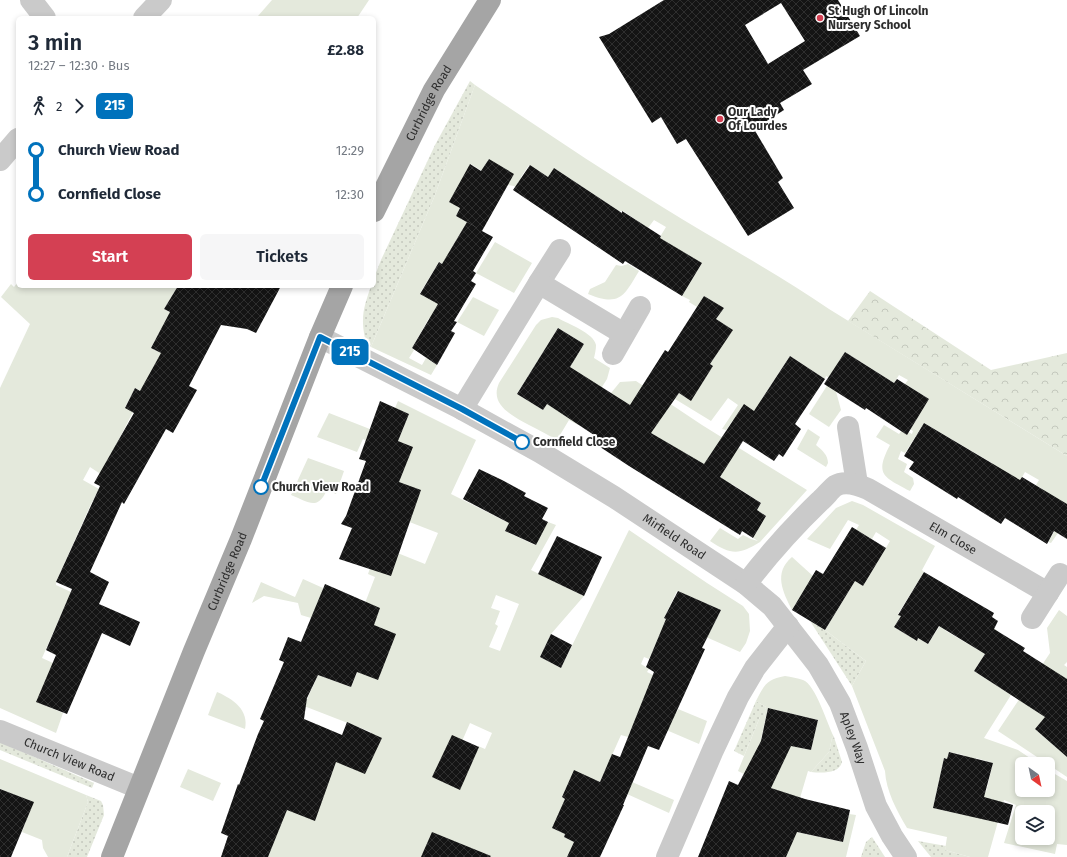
<!DOCTYPE html>
<html lang="en">
<head>
<meta charset="utf-8">
<style>
	:root { --surface:#fff; --page:#f6f6f7; --text:#1f2937; --muted:#747a83; --accent:#d44053 }
	body { margin:0; font-family:"Fira Sans",sans-serif; background:var(--page); color:var(--text); height:100vh; display:flex; flex-direction:column; font-size:15px; white-space:nowrap }
	* { box-sizing:border-box; margin:0 }
	p { font-size:13px; color:var(--muted) }
	.icon { flex:none; width:22px; height:22px; fill:none; stroke:currentColor; stroke-width:2; stroke-linecap:round; stroke-linejoin:round }
	.map { position:relative; flex:1; overflow:hidden }
	.sheet { position:absolute; left:16px; top:16px; width:360px; height:272px; display:flex; flex-direction:column; background:var(--surface); border-radius:6px; box-shadow:0 2px 6px #0003 }
	.sheet>* { flex:none }
	.badge { padding:0 8px; border-radius:6px; font-size:14px; line-height:26px }
	.needle { width:26px; rotate:147deg }
	.tools { position:absolute; left:1015px; top:757px; display:grid; gap:8px }
	.tools a { display:grid; place-items:center; width:40px; height:40px; border-radius:6px; background:var(--surface); box-shadow:0 2px 6px #0003; font-size:20px }
	.map>.badge { position:absolute; translate:-50% -50%; box-shadow:0 0 0 2px #fff }
	.legs { display:flex; align-items:center; gap:6px; height:44px; padding:0 12px; font-size:13px }
	.legs p { margin-inline-start:auto }
	.overview { display:flex; align-items:center; justify-content:space-between; height:68px; padding:0 12px }
	h1 { font-size:22px; font-weight:600; line-height:30px }
	.cta { display:flex; gap:8px; margin-top:auto; padding:8px 12px }
	.cta a { flex:1; height:46px; border-radius:6px; background:var(--accent); color:#fff; font-size:16px; font-weight:600; line-height:46px; text-align:center }
	.cta a+a { background:var(--page); color:var(--text) }
	ul { padding:0 12px; list-style:none }
	li { display:flex; align-items:center; gap:14px; height:44px; font-size:15px }
	li i { display:grid; place-items:center; width:6px; height:100%; margin:0 5px; background:currentColor }
	li i::after { content:''; width:10px; height:10px; margin:-5px; border:3px solid; border-radius:50%; background:var(--surface) }
	li p { margin-inline-start:auto }
	li:first-child i { background:linear-gradient(#0000 50%,currentColor 0) }
	li:last-child i { background:linear-gradient(currentColor 50%,#0000 0) }
	.map>svg:first-child { display:block }
</style>
</head>
<body>
<div class="map">
<svg width="1067" height="857" viewBox="0 0 1067 857">
	<defs>
		<pattern id="grass-dots" width="8" height="8" patternUnits="userSpaceOnUse"><rect width="8" height="8" fill="#e4e9dc"/><path d="M2 2h.1M6 6h.1" fill="none" stroke="#c4c8bd" stroke-width="1.8" stroke-linecap="round"/></pattern>
		<pattern id="forest-crowns" width="20" height="18" patternUnits="userSpaceOnUse"><rect width="20" height="18" fill="#e4e9dc"/><path d="M2 6a3 3 0 1 1 6 0M12 15a3 3 0 1 1 6 0" fill="none" stroke="#c4c8bd"/></pattern>
		<pattern id="building-cross-hatch" width="8" height="8" patternUnits="userSpaceOnUse"><rect width="8" height="8" fill="#141414"/><path d="M0 0l8 8M0 8l8-8" fill="none" stroke="#2e2e2e"/></pattern>
	</defs>
	<rect width="100%" height="100%" fill="#fff"/>
	<g fill="url(#grass-dots)">
		<path d="M470 81 475 85 435 195 371 347C366 343 365 339 364 333 361 314 365 304 371 286H374V278L381 260 435 145Z"/>
		<polygon points="810,621 825,630 866,661 852,686"/>
		<polygon points="756,701 766,707 764,717 760,717 744,756 734,751"/>
		<path d="M834 737 842 762C839 774 822 773 811 772L829 752 832 738Z"/>
		<polygon points="0,742 94,783 92,788 0,750"/>
		<polygon points="86,795 101,801 103,805 104,815 87,857 67,857 88,802"/>
		<polygon points="872,837 885,857 861,857 866,842"/>
		<polygon points="918,841 946,846 945,850 970,857 931,857"/>
	</g>
	<polygon fill="url(#forest-crowns)" points="870,291 991,370 1067,353 1067,456 848,321"/>
	<g fill="#e4e9dc" fill-rule="evenodd">
		<polygon points="272,0 369,0 357,18 260,18 258,16"/>
		<path d="M475 85C538 127 600 169 664 208 719 242 776 273 829 309L1067 456V523L1058 533 1051 543 1048 542 1067 511 1041 495 1044 490 1036 485 1039 480 1025 472 1020 481 972 497 992 463 924 423 905 453 901 451 898 459 907 464 904 472 913 478 914 484 910 491C884 477 874 475 890 445L876 437 884 425 899 434 903 429 912 434 913 431 910 429 929 399 905 384 908 380 899 375 894 383 845 352 829 378 826 376 825 379 790 356 761 400 796 423 795 424 749 431 733 420 726 430 722 429 738 405 728 398 711 421 675 399 679 393 691 400 713 366 710 364 732 330 716 319 723 308 704 296 697 307 689 302 690 300 682 296 702 263 643 265 666 227 654 220 648 228 623 211H619L554 168 548 177 529 165 521 177 524 180V192L514 186 508 185 489 159 482 171 471 164 460 208 456 216 467 222 449 252 475 268 472 271 443 264 439 262 420 293 457 315 434 321 429 318 412 348 414 350 409 358 422 365 426 358 437 365 431 375 371 347 435 195Z"/>
		<polygon points="495,242 532,263 514,293 476,273"/>
		<path d="M628 264 639 271C624 296 620 307 588 294L590 289 605 282 616 265 622 266Z"/>
		<polygon points="18,282 18,286 178,286 164,309 173,314 160,331 151,348 161,353 146,394 135,388 125,407 133,412 119,439 105,477 90,467 83,480 99,489 91,504 56,582 56,585 71,592 42,658 53,663 37,702 63,713 56,733 0,708 0,388 30,324 1,297 11,284 14,287"/>
		<polygon points="473,297 499,310 484,336 457,322"/>
		<path d="M552 317 558 318C568 324 594 333 596 345 596 349 595 354 594 358L610 368 607 379 578 425 569 420 557 440C548 435 539 430 529 425 513 416 489 405 499 383L536 325 541 320ZM558 328 584 344 543 410 517 394Z"/>
		<path d="M636 381 702 425 807 490 760 542C739 555 731 555 710 541L720 528 738 539 743 535 751 539 758 541 753 538 766 516 757 510 761 503 732 484 704 504 721 476 685 453 663 487 680 451 644 429 611 393 620 382Z"/>
		<polygon points="830,381 834,384 841,410 829,427 809,414"/>
		<path d="M398 401 476 440 451 494 509 523 505 531 535 545 548 522 556 525 531 570 584 596 551 634 540 657 561 668 629 530 707 583 743 606 749 614 750 631 746 643 740 652 697 633 700 627 711 630 721 610 677 591 664 618 677 624 665 623 649 659 644 657 641 664 649 669 647 672 655 676 628 737 621 735 600 782 574 771 562 797 574 803 552 828 565 834 564 837 574 842 567 857H239L250 844 270 851 279 829 240 785 242 776 251 780 307 748 317 724 341 737 365 745 371 732 304 706 318 675 351 687 361 664 362 611 375 577 368 574 371 565 370 542 425 564 438 533 381 511 412 447 398 441 409 414 395 408ZM496 595 519 604 500 651 489 647 498 626 495 624 500 611 491 608ZM470 723 492 733 485 749 478 746 471 762 456 755Z"/>
		<polygon points="329,413 380,433 375,445 363,439 357,452 317,437"/>
		<path d="M808 429 820 437 816 445C822 450 828 455 828 463L826 467 797 449Z"/>
		<path d="M308 458 344 471 336 494 327 490C317 511 309 502 291 495Z"/>
		<path d="M852 501 863 505 935 546 922 570 924 572 898 614 901 616 894 627 917 641 918 638 928 644 941 624 946 631 980 651 994 628 999 632 974 671 1011 695 984 738 1018 750 1039 764H1022V790H1048V770L1067 781V845L1057 844 1055 854 1004 843 1016 805 1004 800 988 857H970L945 850 947 837 907 828C897 811 886 791 885 771L852 686 866 661 825 630 855 581 863 586 890 541 876 532 872 539 856 530 859 525 848 520 830 549 807 539 836 508ZM949 752 964 755 962 762 974 765 976 758 993 763 986 792 972 789 965 815 933 808 944 758 947 759ZM1022 812H1048V838H1022Z"/>
		<path d="M792 557 813 576 792 610C783 592 773 573 792 557Z"/>
		<polygon points="303,579 323,588 322,591 327,594 311,618 301,615 298,603 264,596 252,603 261,582 295,597"/>
		<polygon points="1059,610 1067,616 1067,662 1064,665 1067,667 1067,679 1057,704 1035,729 1067,757 1067,777 998,731 1050,653 1047,628"/>
		<path d="M785 676C791 677 798 678 803 680 816 685 827 724 834 737L832 738 829 752 811 772 808 771 800 798 792 831 843 842 849 814 856 815 846 857H735L797 797 773 789 738 771 760 717H764L766 707 756 701C764 685 767 679 785 676ZM768 708 818 720 811 750 761 739Z"/>
		<path d="M217 692C233 699 249 710 245 729L208 715Z"/>
		<polygon points="666,708 677,712 678,709 707,721 699,744 657,726"/>
		<polygon points="0,759 86,795 88,802 67,857 48,857 43,848 42,840 22,832 33,802 0,789"/>
		<polygon points="188,769 221,783 213,801 180,787"/>
		<polygon points="632,782 674,800 669,813 627,794"/>
	</g>
	<g fill="url(#building-cross-hatch)" fill-rule="evenodd">
		<path d="M664 0H838L860 36 803 70 812 84 780 103 784 110 754 129 783 178 778 182 794 208 748 236 686 139 677 144 661 117 652 123 599 37 609 34ZM781 3 805 41 768 64 745 25Z"/>
		<polygon points="489,159 514,174 482,231 493,237 473,271 476,273 471,281 476,284 454,321 457,322 451,331 455,333 437,365 412,348 438,304 420,294 439,262 442,264 467,222 481,230 456,216 460,208 449,202 470,164 481,171"/>
		<polygon points="530,165 548,177 554,168 622,213 622,211 661,236 660,238 702,263 682,296 625,261 623,264 513,190"/>
		<polygon points="178,286 281,286 256,333 247,329 221,325 189,386 197,390 173,433 166,429 124,504 122,502 90,572 109,582 99,604 140,622 130,646 102,633 67,714 36,702 56,655 46,650 72,589 56,582 100,486 94,483 134,413 125,408 135,388 140,391 161,353 151,348 170,312 164,309"/>
		<polygon points="704,296 724,308 716,319 733,330 710,364 713,366 691,401 679,393 651,433 704,464 744,404 754,411 790,356 825,379 795,424 801,429 783,457 779,454 774,461 743,441 720,477 761,503 757,510 766,516 753,538 742,531 740,535 629,466 591,441 594,435 547,404 543,410 517,394 558,328 584,344 570,367 630,405 665,350 668,352"/>
		<polygon points="845,352 894,383 897,379 929,399 907,435 866,408 865,410 824,384"/>
		<polygon points="380,401 409,414 398,441 413,447 399,482 421,490 391,576 339,559 352,528 341,524 346,516 366,461 359,459"/>
		<polygon points="924,423 1020,480 1022,477 1067,504 1067,539 1054,531 1047,544 1005,518 1001,524 958,497 957,499 909,469 914,462 904,456"/>
		<polygon points="479,469 502,480 526,493 524,496 548,508 542,519 548,522 536,545 505,531 509,523 463,499"/>
		<polygon points="852,527 886,548 863,586 855,581 825,630 792,610 816,570 823,574"/>
		<polygon points="557,536 602,557 584,596 538,574"/>
		<polygon points="924,572 994,613 992,617 998,621 994,629 1025,648 1023,651 1067,679 1067,757 1035,729 1045,717 974,671 985,654 939,626 928,644 918,638 917,641 894,627 901,616 898,615"/>
		<polygon points="325,584 380,608 374,625 396,634 378,680 357,672 351,687 318,675 307,698 304,719 342,735 347,722 382,738 365,774 336,762 315,821 287,810 268,857 221,857 228,836 221,833 238,784 239,785 258,734 264,721 260,719 284,662 279,660 288,637 301,642"/>
		<polygon points="678,591 721,610 702,648 705,649 659,750 648,746 623,805 624,805 600,857 567,857 574,842 564,837 565,834 552,828 565,799 562,797 574,770 600,782 612,754 620,757 654,672 646,667 666,619 664,618"/>
		<polygon points="551,634 572,645 561,668 540,657"/>
		<polygon points="768,708 818,720 811,750 791,746 771,788 805,799 850,810 843,842 797,832 786,857 698,857 729,781 738,785 761,741"/>
		<polygon points="452,735 479,747 460,790 432,777"/>
		<polygon points="949,752 993,763 984,797 1013,805 1008,825 933,808 944,758 947,759"/>
		<polygon points="0,789 34,802 11,857 0,857"/>
		<polygon points="432,832 491,856 490,857 421,857"/>
	</g>
	<g fill="none" stroke-linecap="round" stroke-linejoin="round">
		<g stroke="#cacaca" stroke-width="22">
			<polyline points="31,0 45,18"/>
			<polyline points="144,18 161,0"/>
			<polyline points="0,160 18,139"/>
			<polyline points="539,283 560,250"/>
			<path id="s1" d="M320 337 462 409 540 452 614 497 746 584 772 606 818 665 840 703 857 748 876 806 892 836 906 857"/>
			<polyline points="613,354 640,307"/>
			<polyline points="462,409 539,283 624,334"/>
			<polyline points="848,427 857,484"/>
			<path id="s2" d="M746 584C768 555 794 526 820 501 825 497 830 490 835 486 845 480 859 485 868 489L1048 593"/>
			<polyline points="1032,618 1060,574"/>
			<path id="s3" d="M0 731 139 788"/>
			<polyline points="667,857 713,750 738,697 755,668 788,626"/>
		</g>
		<g stroke="#a5a5a5" stroke-width="22">
			<path id="s4" d="M374 211 434 90 490 0"/>
			<path id="s5" d="M112 857 194 651 241 539 320 337 342 286"/>
		</g>
	</g>
	<g fill="none" stroke-linecap="round" stroke-linejoin="round">
		<g stroke="#fff" stroke-width="9">
			<polyline id="line-1" points="261,487 320,337 462,409 522,442"/>
		</g>
		<use href="#line-1" stroke="#0072bc" stroke-width="6"/>
	</g>
	<g fill="#d44053" stroke="#fff" stroke-width="1.5">
		<circle cx="820" cy="18" r="4"/>
		<circle cx="720" cy="119" r="4"/>
	</g>
	<g fill="#fff" stroke="#0072bc" stroke-width="2">
		<circle cx="522" cy="442" r="7"/>
		<circle cx="261" cy="487" r="7"/>
	</g>
	<g text-anchor="middle" dominant-baseline="central" stroke-width="4" stroke-linejoin="round" paint-order="stroke">
		<g font-size="12" font-weight="bold" fill="#2d2d2d" stroke="#fff" text-anchor="start">
			<text x="828" y="11">St Hugh Of Lincoln<tspan x="828" dy="14">Nursery School</tspan></text>
			<text x="728" y="112">Our Lady<tspan x="728" dy="14">Of Lourdes</tspan></text>
		</g>
		<g font-size="12" fill="#2d2d2d" stroke="#fff">
			<text stroke="none"><textPath href="#s4" startOffset="121">Curbridge Road</textPath></text>
			<text stroke="none"><textPath href="#s1" startOffset="407">Mirfield Road</textPath></text>
			<text stroke="none"><textPath href="#s2" startOffset="265">Elm Close</textPath></text>
			<text stroke="none"><textPath href="#s5" startOffset="308">Curbridge Road</textPath></text>
			<text stroke="none"><textPath href="#s1" startOffset="683">Apley Way</textPath></text>
			<text stroke="none"><textPath href="#s3" startOffset="75">Church View Road</textPath></text>
		</g>
		<g font-size="12" font-weight="bold" fill="#2d2d2d" stroke="#fff" text-anchor="start">
			<text x="533" y="442">Cornfield Close</text>
			<text x="272" y="487">Church View Road</text>
		</g>
	</g>
</svg>
<div class="tools">
<a><svg class="needle" viewBox="-14 -14 28 28"><path d="M0-13l5 13h-10z" fill="#e53935"/><path d="M0 13l5-13h-10z" fill="#747a83"/></svg></a>
<a><svg class="icon" aria-label="layers" viewBox="0 0 24 24"><path d="M12 4l9 5-9 5-9-5zM3 14l9 5 9-5"/></svg></a>
</div>
<b class="badge" style="left:350px;top:352px;background:#0072bc;color:#fff">215</b>
<section class="sheet">
<div class="overview"><div><h1>3 min</h1><p>12:27 – 12:30 · Bus</p></div><b>£2.88</b></div>
<div class="legs"><svg class="icon" aria-label="walk" viewBox="0 0 24 24"><circle cx="13" cy="4" r="2"/><path d="M13 8l-2 6 4 7M11 14l-3 7M7 12l3-4h3l4 4"/></svg>2<svg class="icon" aria-label="forward" viewBox="0 0 24 24"><path d="M9 5l7 7-7 7"/></svg><b class="badge" style="background:#0072bc;color:#fff">215</b></div>
<ul>
<li><i style="color:#0072bc"></i><b>Church View Road</b><p>12:29</p></li>
<li><i style="color:#0072bc"></i><b>Cornfield Close</b><p>12:30</p></li>
</ul>
<div class="cta"><a>Start</a><a>Tickets</a></div>
</section>
</div>
</body>
</html>
